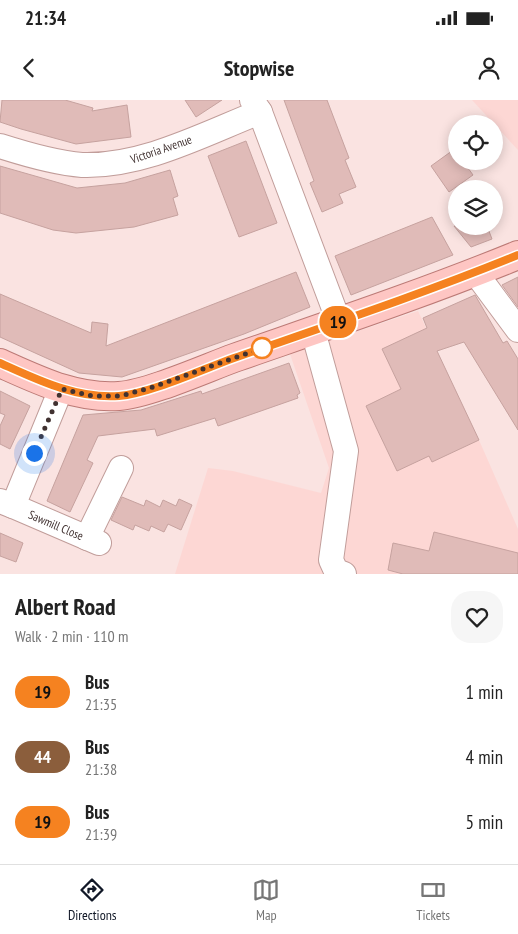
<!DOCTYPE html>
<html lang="en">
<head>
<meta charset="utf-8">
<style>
	:root { --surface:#fff; --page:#f6f6f6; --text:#222; --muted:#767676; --line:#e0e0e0; --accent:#111827 }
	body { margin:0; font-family:"PT Sans Narrow",sans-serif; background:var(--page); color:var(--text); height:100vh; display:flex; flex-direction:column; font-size:19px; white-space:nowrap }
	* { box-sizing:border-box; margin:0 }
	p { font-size:16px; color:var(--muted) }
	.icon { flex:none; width:28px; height:28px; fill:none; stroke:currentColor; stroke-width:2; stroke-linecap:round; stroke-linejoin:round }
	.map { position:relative; height:474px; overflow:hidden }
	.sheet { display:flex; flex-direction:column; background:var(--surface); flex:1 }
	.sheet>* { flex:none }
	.badge { padding:0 10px; border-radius:16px; font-size:18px; line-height:32px }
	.controls { position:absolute; left:448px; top:15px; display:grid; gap:10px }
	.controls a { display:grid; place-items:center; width:55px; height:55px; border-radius:50%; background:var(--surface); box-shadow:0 2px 12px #0003; font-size:25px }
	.you { position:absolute; width:25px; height:25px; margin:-12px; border:4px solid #fff; border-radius:50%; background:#1a73e8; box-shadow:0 0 0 8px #1a73e833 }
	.map>.badge { position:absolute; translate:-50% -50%; box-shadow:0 0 0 2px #fff }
	.round { display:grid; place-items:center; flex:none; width:52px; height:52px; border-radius:20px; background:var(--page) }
	.summary { display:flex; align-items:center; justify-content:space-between; height:85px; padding:0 15px }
	h1 { font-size:24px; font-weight:700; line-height:38px }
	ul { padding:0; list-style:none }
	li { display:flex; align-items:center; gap:15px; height:65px; padding:0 15px }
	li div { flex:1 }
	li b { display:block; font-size:19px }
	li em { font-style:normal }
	li .badge { min-width:55px; font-weight:700; text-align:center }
	.status { display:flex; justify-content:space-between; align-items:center; height:35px; padding:0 25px; background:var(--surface); direction:ltr }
	.status svg { height:14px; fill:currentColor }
	header { display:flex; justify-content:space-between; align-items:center; height:65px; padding:0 15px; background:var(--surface); font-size:22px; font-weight:700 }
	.tabs { display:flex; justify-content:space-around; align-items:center; height:70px; border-top:1px solid var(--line); background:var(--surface); font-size:14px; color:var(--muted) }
	.tabs a { display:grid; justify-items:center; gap:2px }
	.tabs .selected { color:var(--accent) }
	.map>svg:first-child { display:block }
</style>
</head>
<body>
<div class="status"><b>21:34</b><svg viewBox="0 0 49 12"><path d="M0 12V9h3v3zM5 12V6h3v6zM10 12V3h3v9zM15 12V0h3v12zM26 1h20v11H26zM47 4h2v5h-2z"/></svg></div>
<header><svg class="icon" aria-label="back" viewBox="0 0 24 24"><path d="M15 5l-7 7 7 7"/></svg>Stopwise<svg class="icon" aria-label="person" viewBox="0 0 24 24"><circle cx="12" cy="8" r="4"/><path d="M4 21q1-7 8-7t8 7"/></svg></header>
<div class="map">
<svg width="518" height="474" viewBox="0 0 518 474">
	<rect width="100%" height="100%" fill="#fae3e1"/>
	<g fill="#fdd7d4">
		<polygon points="472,0 518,0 518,50 494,24"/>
		<polygon points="418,211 479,340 518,429 518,474 175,474 208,368 233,371 321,393 329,368 290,254"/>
	</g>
	<g fill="#e0bbb8" stroke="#c6a29f">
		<polygon points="2,0 65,0 93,8 92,11 127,5 131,37 76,44 21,29 0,22"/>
		<polygon points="185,0 222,0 196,17"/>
		<polygon points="284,0 327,0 349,58 345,60 356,87 339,94 343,103 322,112 310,83 314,81"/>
		<polygon points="246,41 277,123 239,137 208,56"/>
		<polygon points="456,48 456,61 463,61 473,75 449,92 431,66"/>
		<polygon points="0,66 77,88 125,83 170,70 178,96 173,98 178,115 134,127 76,133 53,130 0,113"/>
		<polygon points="432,117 453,155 351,195 335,156"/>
		<polygon points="454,126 487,126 492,139 471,147"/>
		<polygon points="296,172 310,207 244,234 122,277 79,273 0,237 0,194 91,233 92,222 108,224 106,246"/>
		<polygon points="518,177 518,207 502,185"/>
		<polygon points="475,195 503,243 507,241 518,259 518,330 464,242 437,251 479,340 432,362 429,356 397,371 366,306 401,289 382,249 427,228 423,218"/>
		<polygon points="289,263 300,293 297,295 298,298 218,326 215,318 157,336 155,329 98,336 87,360 93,363 70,412 47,401 83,315 141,310 201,291 202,294"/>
		<polygon points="0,291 30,306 10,349 0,344 0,326 5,315 0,313"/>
		<polygon points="122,397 144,406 146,400 160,407 163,400 176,406 179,399 192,405 181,430 168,424 164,432 151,426 149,431 135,425 133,430 111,420"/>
		<polygon points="434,432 518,453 518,474 403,474 388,470 393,443 429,451"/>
		<polygon points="0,433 23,443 16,462 0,456"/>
	</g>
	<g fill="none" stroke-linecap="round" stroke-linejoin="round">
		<g stroke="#c19d9a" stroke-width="26">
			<g id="minor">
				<polyline points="252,0 260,12 339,222"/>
				<path d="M0 46C25 54 55 63 82 65 143 67 204 34 260 12"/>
				<polyline points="475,172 518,230"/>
				<polyline points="313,231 346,351 331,460 336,471 344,474"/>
				<polyline points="0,401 13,406 61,289"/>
				<polyline points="13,406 99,443"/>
				<polyline points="87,438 121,368"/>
			</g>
		</g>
		<g stroke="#bc7a76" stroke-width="30">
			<path id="major" d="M0 263C38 280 76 299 119 296 148 294 204 269 234 258 329 225 425 193 518 155"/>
		</g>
		<use href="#minor" stroke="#fff" stroke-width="24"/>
		<use href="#major" stroke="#fec6c3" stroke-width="28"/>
	</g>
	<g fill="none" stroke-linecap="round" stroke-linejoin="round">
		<g stroke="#fff" stroke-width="11">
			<path id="line" d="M0 263C38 280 76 299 119 296 149 294 203 269 234 258 329 225 425 193 518 155"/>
		</g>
		<use href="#line" stroke="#f58220" stroke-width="8"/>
		<polyline stroke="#413231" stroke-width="5" stroke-dasharray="0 9" points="34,353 62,289 92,296 121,296 153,287 262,248"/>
	</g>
	<circle fill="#fff" stroke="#f58220" stroke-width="2.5" cx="262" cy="248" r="10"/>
	<g text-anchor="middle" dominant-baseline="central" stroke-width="5" stroke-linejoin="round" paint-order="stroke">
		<g font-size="12" fill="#413231" stroke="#fff">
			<text transform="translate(161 49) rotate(-19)">Victoria Avenue</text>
			<text transform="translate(56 425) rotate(23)">Sawmill Close</text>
		</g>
	</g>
</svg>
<div class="controls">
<a><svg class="icon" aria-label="locate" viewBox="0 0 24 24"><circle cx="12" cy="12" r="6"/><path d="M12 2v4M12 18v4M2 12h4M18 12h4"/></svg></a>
<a><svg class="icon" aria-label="layers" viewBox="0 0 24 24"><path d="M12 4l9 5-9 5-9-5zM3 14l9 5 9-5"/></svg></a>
</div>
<div class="you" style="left:34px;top:353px"></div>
<b class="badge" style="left:338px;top:222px;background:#f58220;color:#111">19</b>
</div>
<section class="sheet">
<div class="summary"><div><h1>Albert Road</h1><p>Walk · 2 min · 110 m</p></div><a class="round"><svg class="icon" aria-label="heart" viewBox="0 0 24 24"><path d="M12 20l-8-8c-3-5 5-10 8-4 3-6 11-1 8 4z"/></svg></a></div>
<ul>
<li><span class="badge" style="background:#f58220;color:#111">19</span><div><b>Bus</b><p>21:35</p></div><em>1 min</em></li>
<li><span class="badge" style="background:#8b5e3c;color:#fff">44</span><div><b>Bus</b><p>21:38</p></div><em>4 min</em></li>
<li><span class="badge" style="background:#f58220;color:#111">19</span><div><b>Bus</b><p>21:39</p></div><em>5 min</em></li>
</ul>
</section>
<nav class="tabs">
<a class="selected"><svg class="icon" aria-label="directions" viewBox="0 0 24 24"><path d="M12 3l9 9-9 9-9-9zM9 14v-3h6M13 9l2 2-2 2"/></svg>Directions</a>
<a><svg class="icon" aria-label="map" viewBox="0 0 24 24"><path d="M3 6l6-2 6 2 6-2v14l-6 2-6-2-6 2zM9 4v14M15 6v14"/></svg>Map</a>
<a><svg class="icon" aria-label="tickets" viewBox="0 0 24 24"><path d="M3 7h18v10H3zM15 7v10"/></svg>Tickets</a>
</nav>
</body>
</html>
